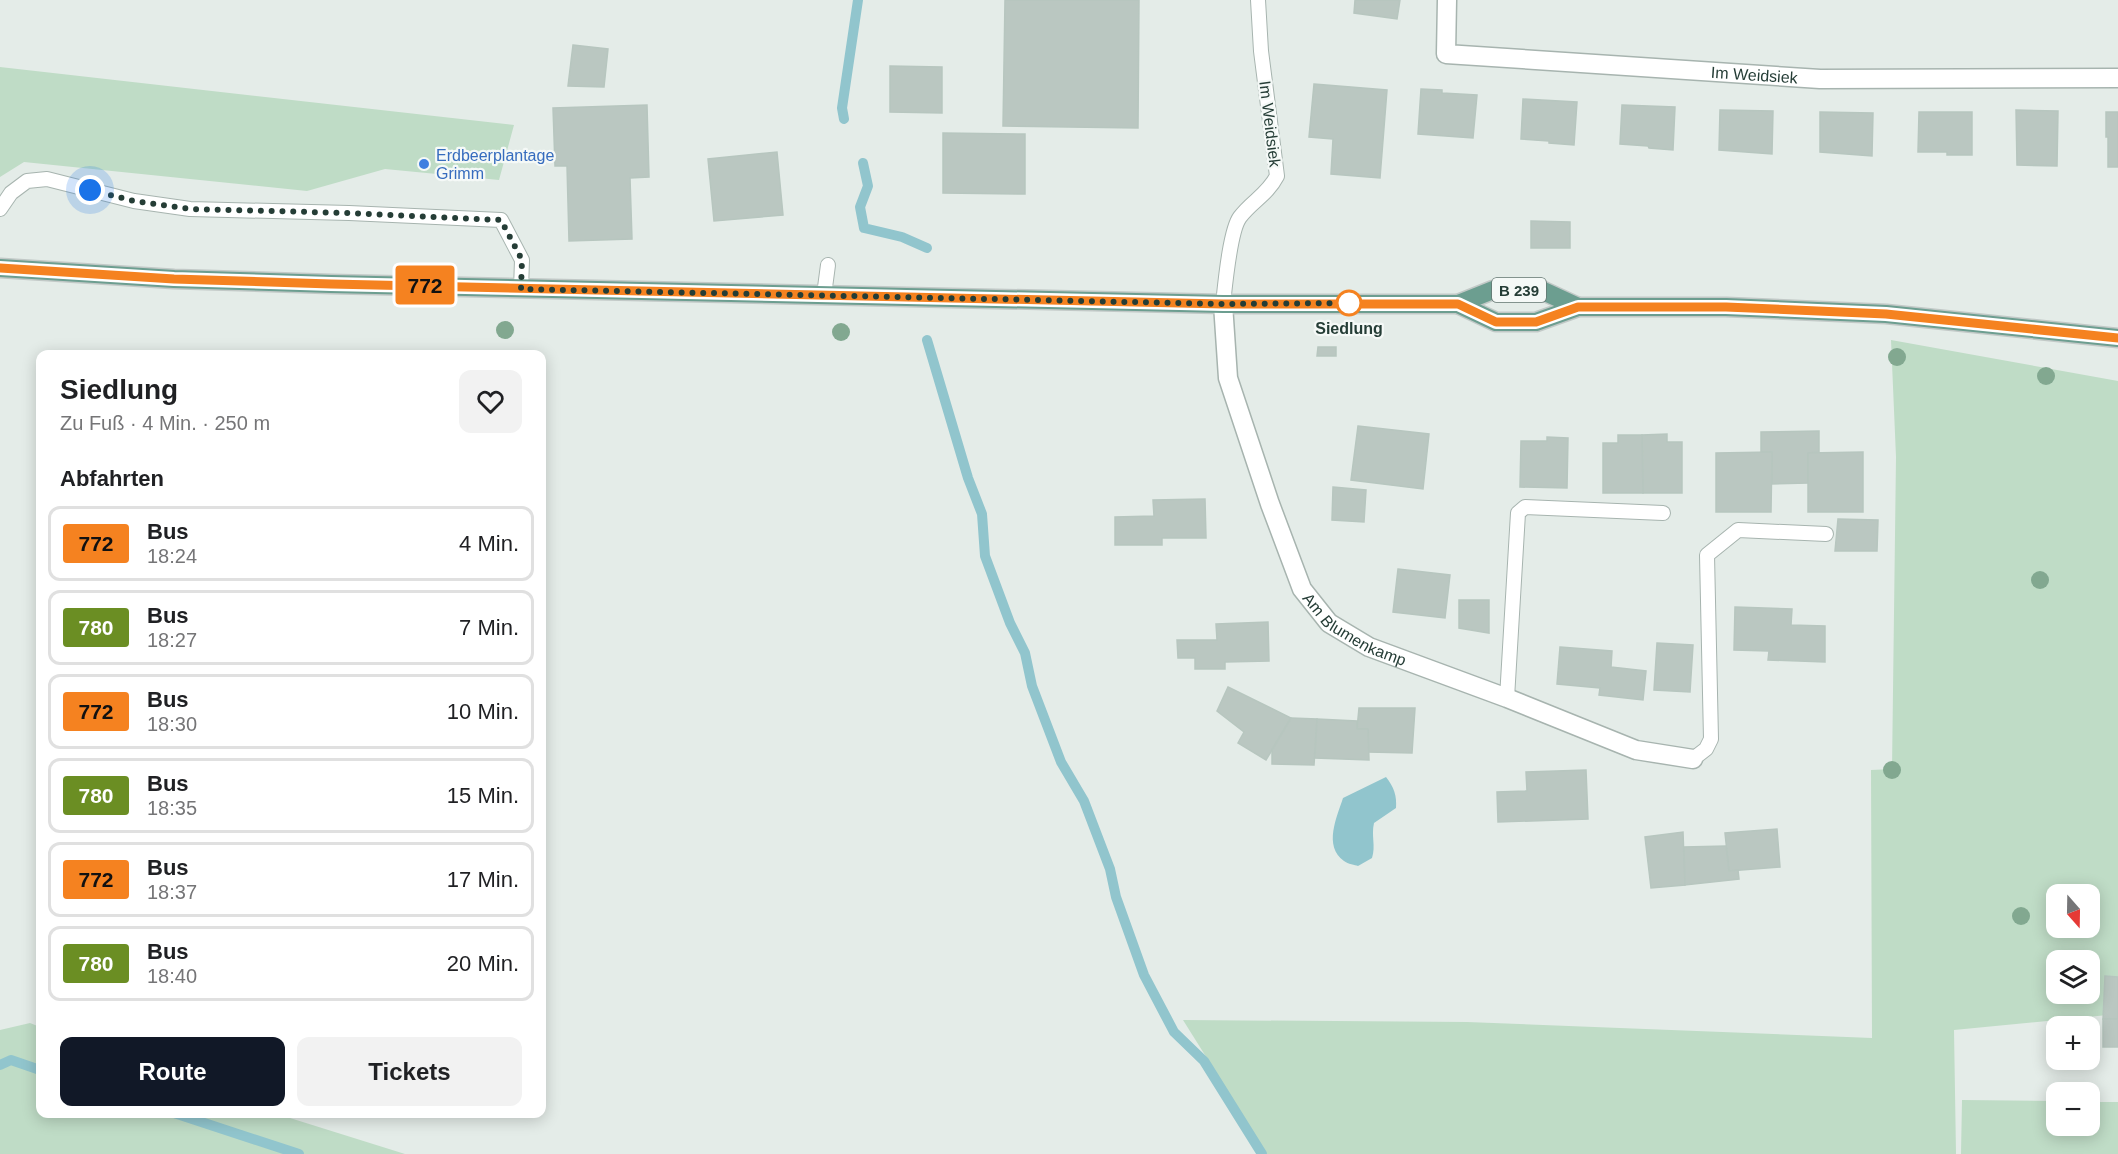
<!DOCTYPE html>
<html lang="de">
<head>
<meta charset="utf-8">
<style>
	:root { --surface:#fff; --page:#f2f2f2; --text:#202124; --muted:#757577; --line:#e0e0e0; --accent:#111827 }
	body { margin:0; font-family:Arial,sans-serif; background:var(--page); color:var(--text); height:100vh; display:flex; flex-direction:column; font-size:22px; white-space:nowrap }
	* { box-sizing:border-box; margin:0 }
	p { font-size:20px; color:var(--muted) }
	.icon { flex:none; width:33px; height:33px; fill:none; stroke:currentColor; stroke-width:2; stroke-linecap:round; stroke-linejoin:round }
	.map { position:relative; flex:1; overflow:hidden }
	.details { position:absolute; left:36px; top:350px; width:510px; height:768px; display:flex; flex-direction:column; background:var(--surface); border-radius:12px; box-shadow:0 3px 15px #0003 }
	.details>* { flex:none }
	.badge { padding:0 12px; border-radius:4px; font-size:21px; line-height:39px }
	.needle { width:39px; rotate:160deg }
	.fabs { position:absolute; left:2046px; top:884px; display:grid; gap:12px }
	.fabs a { display:grid; place-items:center; width:54px; height:54px; border-radius:12px; background:var(--surface); box-shadow:0 3px 15px #0003; font-size:30px }
	.you { position:absolute; width:30px; height:30px; margin:-15px; border:4px solid #fff; border-radius:50%; background:#1a73e8; box-shadow:0 0 0 9px #1a73e833 }
	.map>.badge { position:absolute; translate:-50% -50%; box-shadow:0 0 0 3px #fff }
	h2 { padding:0 24px; font-size:22px; line-height:54px }
	.round { display:grid; place-items:center; flex:none; width:63px; height:63px; border-radius:12px; background:var(--page) }
	.overview { display:flex; align-items:center; justify-content:space-between; height:102px; padding:0 24px }
	h1 { font-size:28px; font-weight:700; line-height:45px }
	.action { display:flex; gap:12px; margin-top:auto; padding:12px 24px }
	.action a { flex:1; height:69px; border-radius:12px; background:var(--accent); color:#fff; font-size:24px; font-weight:700; line-height:69px; text-align:center }
	.action a+a { background:var(--page); color:var(--text) }
	ul { padding:0; list-style:none }
	li { display:flex; align-items:center; gap:18px; height:75px; margin:0 12px 9px; padding:0 12px; border:3px solid var(--line); border-radius:12px }
	li div { flex:1 }
	li b { display:block; font-size:22px }
	li em { font-style:normal }
	li .badge { min-width:66px; font-weight:700; text-align:center }
	.map>svg:first-child { display:block }
</style>
</head>
<body>
<div class="map">
<svg width="2118" height="1154" viewBox="0 0 2118 1154">
	<rect width="100%" height="100%" fill="#e4ece8"/>
	<g fill="#bfdcc6" fill-rule="evenodd">
		<polygon points="0,67 514,125 499,180 385,169 307,191 24,162 0,177"/>
		<path d="M1891 340 2118 381V1014L1954 1030 1956 1154H1267L1183 1020 1467 1022 1872 1038 1871 770 1892 769 1896 457ZM2056 894H2090V927H2056ZM2056 960H2090V993H2056Z"/>
		<polygon points="30,1023 40,1027 40,1113 274,1113 405,1154 0,1154 0,1030"/>
		<polygon points="1962,1100 2056,1101 2056,1125 2090,1125 2090,1102 2118,1102 2118,1154 1961,1154"/>
	</g>
	<path fill="#91c5cd" d="M1386 777C1394 787 1397 796 1396 808L1374 823C1371 836 1376 846 1372 858L1358 866C1355 865 1348 864 1344 861 1323 846 1337 817 1343 798Z"/>
	<g fill="none" stroke-linecap="round" stroke-linejoin="round">
		<g stroke="#91c5cd" stroke-width="10">
			<polyline points="844,119 842,108 858,0"/>
			<polyline points="863,163 868,186 860,207 864,228 902,237 927,248"/>
			<polyline points="927,340 968,478 982,514 985,556 1010,623 1025,653 1032,686 1061,762 1084,801 1110,869 1116,897 1144,975 1174,1032 1204,1061 1262,1154"/>
			<polyline points="0,1065 11,1060 40,1070"/>
			<polyline points="174,1113 299,1154"/>
		</g>
	</g>
	<g fill="#bac7c1" stroke="#b7c6bf" stroke-width="1.5">
		<polygon points="1005,0 1139,0 1138,128 1003,126"/>
		<polygon points="1355,0 1400,0 1397,19 1354,13"/>
		<polygon points="573,45 608,49 604,87 568,86"/>
		<polygon points="890,66 942,67 942,113 890,112"/>
		<polygon points="1314,84 1387,90 1380,178 1331,174 1333,139 1309,137"/>
		<polygon points="1421,89 1442,90 1442,93 1477,95 1473,138 1418,134"/>
		<polygon points="1523,99 1577,102 1574,145 1549,143 1549,141 1521,139"/>
		<polygon points="647,105 649,177 630,178 632,239 569,241 567,166 555,166 553,108"/>
		<polygon points="1622,105 1675,107 1673,150 1649,148 1648,146 1620,144"/>
		<polygon points="1720,110 1773,111 1772,154 1719,150"/>
		<polygon points="2016,110 2058,111 2057,166 2017,165"/>
		<polygon points="1820,112 1873,113 1872,156 1820,152"/>
		<polygon points="1919,112 1972,112 1972,155 1947,155 1947,152 1918,152"/>
		<polygon points="2106,112 2118,112 2118,167 2108,167 2108,137 2106,137"/>
		<polygon points="943,133 1025,134 1025,194 943,193"/>
		<polygon points="777,152 783,215 714,221 708,159"/>
		<polygon points="1531,221 1570,222 1570,248 1531,248"/>
		<polygon points="1318,347 1336,347 1336,356 1317,356"/>
		<polygon points="1358,426 1429,434 1423,489 1351,480"/>
		<polygon points="1819,431 1819,452 1808,453 1808,483 1772,484 1772,452 1761,452 1761,432"/>
		<polygon points="1667,434 1667,442 1682,442 1682,493 1643,493 1642,435"/>
		<polygon points="1618,435 1642,435 1643,493 1603,493 1603,443 1618,443"/>
		<polygon points="1547,437 1568,438 1567,488 1520,487 1521,441 1547,441"/>
		<polygon points="1772,452 1771,512 1716,512 1716,453"/>
		<polygon points="1863,452 1863,512 1808,512 1808,453"/>
		<polygon points="1333,487 1366,490 1364,522 1332,520"/>
		<polygon points="1205,499 1206,538 1162,538 1162,545 1115,545 1115,517 1154,516 1153,500"/>
		<polygon points="1838,519 1878,520 1877,551 1835,551"/>
		<polygon points="1398,569 1450,575 1445,618 1393,612"/>
		<polygon points="1459,600 1489,600 1489,633 1459,628"/>
		<polygon points="1735,607 1792,609 1791,625 1825,626 1825,662 1768,660 1769,651 1734,650"/>
		<polygon points="1268,622 1269,661 1225,662 1225,669 1195,669 1195,658 1178,658 1177,640 1217,640 1216,624"/>
		<polygon points="1657,643 1693,645 1690,692 1654,690"/>
		<polygon points="1560,647 1612,651 1611,667 1646,671 1643,700 1599,695 1600,688 1557,684"/>
		<polygon points="1228,687 1291,718 1266,760 1238,743 1244,732 1217,711"/>
		<polygon points="1359,708 1415,708 1412,753 1368,752 1368,729 1357,729"/>
		<polygon points="1291,718 1317,719 1314,765 1272,764 1272,750"/>
		<polygon points="1317,719 1357,721 1357,729 1368,729 1369,760 1315,758"/>
		<polygon points="1586,770 1588,819 1498,822 1497,792 1527,791 1526,772"/>
		<polygon points="1777,829 1780,867 1729,871 1725,833"/>
		<polygon points="1683,832 1685,885 1651,888 1645,837"/>
		<polygon points="1726,846 1729,871 1738,870 1739,879 1685,885 1684,847"/>
		<polygon points="2105,976 2118,977 2118,1019 2103,1019"/>
		<rect x="2103" y="1019" width="15" height="28"/>
	</g>
	<g fill="none" stroke-linecap="round" stroke-linejoin="round">
		<g stroke="#a7b4af" stroke-width="16">
			<g id="lane">
				<polyline points="0,209 11,193 27,181 47,179 134,201 190,209 349,213 501,220 522,260 521,289"/>
				<polyline points="824,295 828,265"/>
				<path d="M1223 304C1225 286 1230 230 1240 217 1252 201 1267 195 1277 176L1261 51 1258 0"/>
				<polyline points="1507,698 1518,513 1525,507 1663,513"/>
				<polyline points="1693,759 1706,749 1711,739 1707,555 1738,530 1826,534"/>
			</g>
		</g>
		<g stroke="#a7b4af" stroke-width="21">
			<g id="street">
				<path id="s1" d="M1447 0 1446 54 1820 79 2118 78"/>
				<path id="s2" d="M1223 304 1228 378 1270 504 1302 589 1329 623 1369 647 1507 698 1636 750 1693 759"/>
			</g>
		</g>
		<g stroke="#c2c9c7" stroke-width="21">
			<g id="primary">
				<polyline points="0,268 174,279 331,284 1223,304 1458,304 1493,290 1539,289 1578,307"/>
				<polyline points="1458,304 1496,322 1536,322 1578,307 1726,307 1886,314 2118,338"/>
			</g>
		</g>
		<use href="#lane" stroke="#fff" stroke-width="14"/>
		<use href="#street" stroke="#fff" stroke-width="18"/>
		<use href="#primary" stroke="#6c9e90" stroke-width="18"/>
	</g>
	<g fill="#82a890">
		<circle cx="505" cy="330" r="9"/>
		<circle cx="841" cy="332" r="9"/>
		<circle cx="1897" cy="357" r="9"/>
		<circle cx="2046" cy="376" r="9"/>
		<circle cx="2040" cy="580" r="9"/>
		<circle cx="1892" cy="770" r="9"/>
		<circle cx="2021" cy="916" r="9"/>
	</g>
	<g fill="none" stroke-linecap="round" stroke-linejoin="round">
		<g stroke="#fff" stroke-width="14">
			<polyline id="line" points="0,268 174,279 331,284 1223,304 1458,304 1496,322 1536,322 1578,307 1726,307 1886,314 2118,338"/>
		</g>
		<use href="#line" stroke="#f58220" stroke-width="9"/>
		<polyline stroke="#253d36" stroke-width="6" stroke-dasharray="0 10.8" points="90,190 134,201 190,209 349,213 501,220 522,260 521,289 1223,304 1349,303"/>
	</g>
	<circle fill="#3f7fe0" stroke="#f5f9f7" stroke-width="2" cx="424" cy="164" r="6"/>
	<circle fill="#fff" stroke="#f58220" stroke-width="3" cx="1349" cy="303" r="12"/>
	<g text-anchor="middle" dominant-baseline="central" stroke-width="4.5" stroke-linejoin="round" paint-order="stroke">
		<rect fill="#f5f9f7" stroke="#637570" stroke-width="1.5" x="1492" y="278" width="54" height="24" rx="4.5"/>
		<g font-size="15" font-weight="bold" fill="#253d36">
			<text x="1519" y="290">B 239</text>
		</g>
		<g font-size="16" fill="#253d36" stroke="#f5f9f7">
			<text stroke="none"><textPath href="#s1" startOffset="363">Im Weidsiek</textPath></text>
			<text transform="translate(1270 124) rotate(83)">Im Weidsiek</text>
			<text stroke="none"><textPath href="#s2" startOffset="366">Am Blumenkamp</textPath></text>
		</g>
		<g font-size="16" fill="#366cbe" stroke="#f5f9f7" text-anchor="start">
			<text x="436" y="155">Erdbeerplantage<tspan x="436" dy="18">Grimm</tspan></text>
		</g>
		<g font-size="16" font-weight="bold" fill="#253d36" stroke="#f5f9f7">
			<text x="1349" y="328">Siedlung</text>
		</g>
	</g>
</svg>
<div class="fabs">
<a><svg class="needle" viewBox="-14 -14 28 28"><path d="M0-13l5 13h-10z" fill="#e53935"/><path d="M0 13l5-13h-10z" fill="#757577"/></svg></a>
<a><svg class="icon" aria-label="layers" viewBox="0 0 24 24"><path d="M12 4l9 5-9 5-9-5zM3 14l9 5 9-5"/></svg></a>
<a>+</a>
<a>−</a>
</div>
<div class="you" style="left:90px;top:190px"></div>
<b class="badge" style="left:425px;top:285px;background:#f58220;color:#111">772</b>
<section class="details">
<div class="overview"><div><h1>Siedlung</h1><p>Zu Fuß · 4 Min. · 250 m</p></div><a class="round"><svg class="icon" aria-label="heart" viewBox="0 0 24 24"><path d="M12 20l-8-8c-3-5 5-10 8-4 3-6 11-1 8 4z"/></svg></a></div>
<h2>Abfahrten</h2>
<ul>
<li><span class="badge" style="background:#f58220;color:#111">772</span><div><b>Bus</b><p>18:24</p></div><em>4 Min.</em></li>
<li><span class="badge" style="background:#6b8e23;color:#fff">780</span><div><b>Bus</b><p>18:27</p></div><em>7 Min.</em></li>
<li><span class="badge" style="background:#f58220;color:#111">772</span><div><b>Bus</b><p>18:30</p></div><em>10 Min.</em></li>
<li><span class="badge" style="background:#6b8e23;color:#fff">780</span><div><b>Bus</b><p>18:35</p></div><em>15 Min.</em></li>
<li><span class="badge" style="background:#f58220;color:#111">772</span><div><b>Bus</b><p>18:37</p></div><em>17 Min.</em></li>
<li><span class="badge" style="background:#6b8e23;color:#fff">780</span><div><b>Bus</b><p>18:40</p></div><em>20 Min.</em></li>
</ul>
<div class="action"><a>Route</a><a>Tickets</a></div>
</section>
</div>
</body>
</html>
